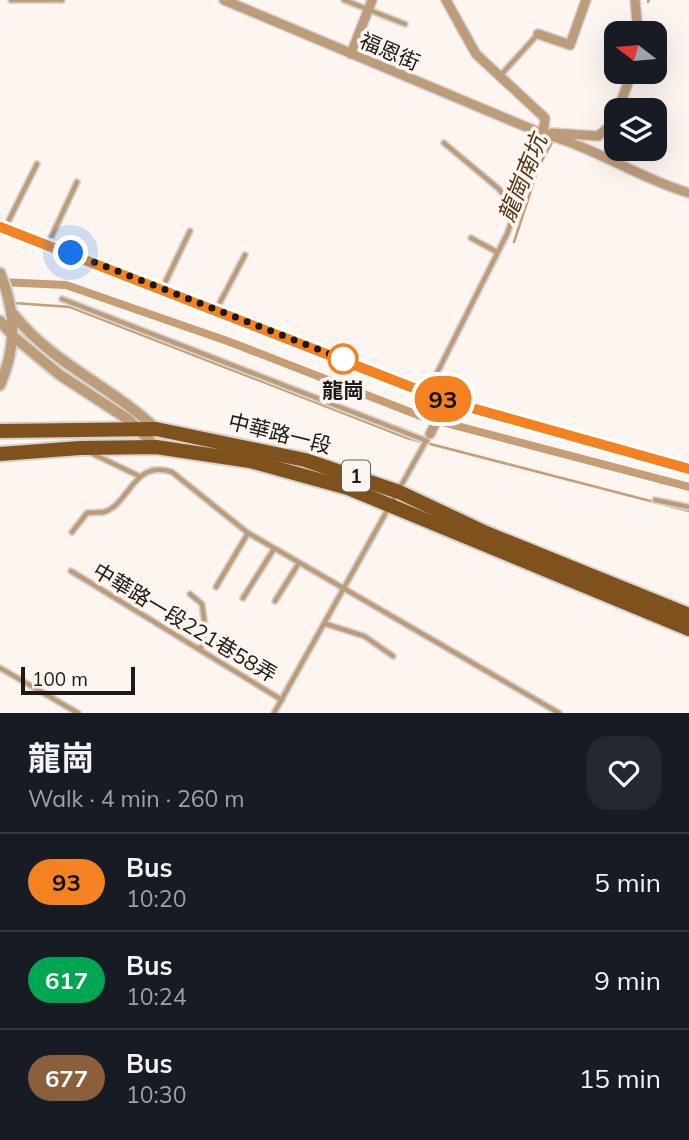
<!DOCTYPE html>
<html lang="en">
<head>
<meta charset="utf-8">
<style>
	:root { --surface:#171b24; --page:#242831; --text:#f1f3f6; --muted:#9ea1a6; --line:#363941 }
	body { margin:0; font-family:Mulish,"Noto Sans TC",sans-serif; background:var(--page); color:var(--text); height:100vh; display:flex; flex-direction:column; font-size:26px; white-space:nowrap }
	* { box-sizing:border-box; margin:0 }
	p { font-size:23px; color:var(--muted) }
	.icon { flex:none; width:38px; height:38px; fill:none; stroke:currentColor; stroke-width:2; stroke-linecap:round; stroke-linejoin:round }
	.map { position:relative; height:713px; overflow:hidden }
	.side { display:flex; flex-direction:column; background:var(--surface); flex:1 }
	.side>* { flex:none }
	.badge { padding:0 14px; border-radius:23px; font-size:24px; line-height:46px }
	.needle { width:46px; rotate:286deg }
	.buttons { position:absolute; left:604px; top:21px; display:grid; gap:14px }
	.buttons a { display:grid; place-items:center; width:63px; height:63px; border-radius:14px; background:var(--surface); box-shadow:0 7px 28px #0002; font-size:35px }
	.scale { position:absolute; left:21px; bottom:18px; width:114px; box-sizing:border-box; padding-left:7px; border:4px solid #1c1917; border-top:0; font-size:19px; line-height:24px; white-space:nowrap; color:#1c1917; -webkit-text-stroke:5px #fdf6f0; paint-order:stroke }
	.you { position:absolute; width:35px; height:35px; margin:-18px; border:5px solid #fff; border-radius:50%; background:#1a73e8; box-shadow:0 0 0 10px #1a73e833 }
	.map>.badge { position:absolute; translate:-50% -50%; box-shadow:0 0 0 4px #fff }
	.round { display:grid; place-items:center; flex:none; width:74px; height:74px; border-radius:21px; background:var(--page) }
	.overview { display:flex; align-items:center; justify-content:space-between; height:119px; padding:0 28px }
	h1 { font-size:33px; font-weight:700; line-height:52px }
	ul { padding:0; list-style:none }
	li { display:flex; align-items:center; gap:21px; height:98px; padding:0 28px; border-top:2px solid var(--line) }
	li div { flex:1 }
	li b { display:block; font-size:26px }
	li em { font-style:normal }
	li .badge { min-width:77px; font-weight:700; text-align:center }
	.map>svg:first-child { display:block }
</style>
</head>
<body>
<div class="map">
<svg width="689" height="713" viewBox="0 0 689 713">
	<rect width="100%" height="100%" fill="#fdf6f0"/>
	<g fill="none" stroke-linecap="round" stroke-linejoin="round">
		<g stroke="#c69e76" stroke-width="2.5">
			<polyline points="648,2 649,0"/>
			<polyline points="514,242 539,166 554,139"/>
			<polyline points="14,303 70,307 407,438 689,511"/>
		</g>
		<polyline stroke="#c69e76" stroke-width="8" points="0,282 66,285 230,342 423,417 689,487"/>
		<g stroke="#d9d3cd" stroke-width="8">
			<g id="service">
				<polyline points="11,0 62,0"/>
				<polyline points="344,0 405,24"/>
				<polyline points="500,76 538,34"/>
				<polyline points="444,143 499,189 516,212"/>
				<polyline points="5,228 37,164"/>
				<polyline points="471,238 497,252"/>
				<polyline points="48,244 77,182"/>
				<polyline points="162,289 190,231"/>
				<polyline points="62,299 427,441"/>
				<polyline points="216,310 245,255"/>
				<polyline points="428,391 507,234 543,134"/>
				<polyline points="91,453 139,476"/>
				<polyline points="655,500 689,507"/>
				<path d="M72 532 87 513C92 512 99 513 104 512 130 504 133 459 172 472L248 533 559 713"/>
				<polyline points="71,571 282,700"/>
				<polyline points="216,587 248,533"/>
				<polyline points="190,594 202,604 205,626 201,648"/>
				<polyline points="243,598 274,549"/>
				<polyline points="275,601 299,563"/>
				<polyline points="326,624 364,636 393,656"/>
				<polyline points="0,668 78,713"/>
				<polyline points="274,713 426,441"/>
			</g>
		</g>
		<g stroke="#d9d3cd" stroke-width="12">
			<g id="minor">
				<path d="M224 0 543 134C595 147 638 178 689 193"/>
				<polyline points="446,0 476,54 545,118 543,134"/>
				<polyline points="635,0 638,33"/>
				<polyline points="538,34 570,45 586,0"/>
				<polyline points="351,54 372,0"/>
				<polyline points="618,110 632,72"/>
				<polyline points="552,133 598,136 608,128 616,113"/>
				<polyline points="430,434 447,401"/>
			</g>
		</g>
		<g stroke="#d9d3cd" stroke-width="14">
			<g id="tertiary">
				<polyline points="0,227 447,401 689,469"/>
				<path d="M0 273C16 312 17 345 0 385"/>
				<path d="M14 315C53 364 111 386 156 429"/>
				<polyline points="0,321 14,337 60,375 129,420 156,447"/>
			</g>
		</g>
		<g stroke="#d9d3cd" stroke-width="18">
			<g id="primary">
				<polyline points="0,431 156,429 305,460 399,492 486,533 689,615"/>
				<polyline points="0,454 80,448 156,447 250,461 348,488 689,629"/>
			</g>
		</g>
		<use href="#service" stroke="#bc9c7b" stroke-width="4.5"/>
		<use href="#minor" stroke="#bc9c7b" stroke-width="9"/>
		<use href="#tertiary" stroke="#bc9c7b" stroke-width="10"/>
		<use href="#primary" stroke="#7f521d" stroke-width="14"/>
	</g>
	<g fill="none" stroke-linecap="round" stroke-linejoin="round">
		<g stroke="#fff" stroke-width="16">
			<polyline id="line" points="0,227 447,401 689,469"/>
		</g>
		<use href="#line" stroke="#f58220" stroke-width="10"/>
		<polyline stroke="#1c1917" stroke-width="7" stroke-dasharray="0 12.6" points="71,253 343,359"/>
	</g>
	<circle fill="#fff" stroke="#f58220" stroke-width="3.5" cx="343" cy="359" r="14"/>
	<g text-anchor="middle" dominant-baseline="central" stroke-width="7" stroke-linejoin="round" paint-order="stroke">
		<rect fill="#fdf6f0" stroke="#605b58" stroke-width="2" x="342" y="460.5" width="28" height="31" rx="5"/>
		<g font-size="19" font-weight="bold" fill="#1c1917">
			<text x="356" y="476">1</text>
		</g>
		<g font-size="21" fill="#1c1917" stroke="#fdf6f0">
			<text transform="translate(390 51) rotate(23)">福恩街</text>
			<text transform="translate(280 433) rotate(14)">中華路一段</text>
			<text transform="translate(185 622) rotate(31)">中華路一段221巷58弄</text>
		</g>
		<g font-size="21" font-weight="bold" fill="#1c1917" stroke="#fdf6f0">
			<text x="343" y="390">龍崗</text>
		</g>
		<g font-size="23" font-style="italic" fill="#513515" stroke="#fdf6f0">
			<text transform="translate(522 178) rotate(-68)">龍崗南坑</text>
		</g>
	</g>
</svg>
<div class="buttons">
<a><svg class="needle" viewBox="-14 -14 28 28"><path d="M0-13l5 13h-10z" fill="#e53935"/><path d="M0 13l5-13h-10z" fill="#9ea1a6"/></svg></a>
<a><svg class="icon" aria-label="layers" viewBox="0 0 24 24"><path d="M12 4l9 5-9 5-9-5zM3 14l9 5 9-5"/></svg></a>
</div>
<div class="scale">100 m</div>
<div class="you" style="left:71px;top:253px"></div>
<b class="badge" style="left:443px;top:399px;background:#f58220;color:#111">93</b>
</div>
<section class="side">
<div class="overview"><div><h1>龍崗</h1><p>Walk · 4 min · 260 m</p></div><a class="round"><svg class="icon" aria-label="heart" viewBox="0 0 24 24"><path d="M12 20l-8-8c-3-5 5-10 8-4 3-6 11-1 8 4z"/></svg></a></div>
<ul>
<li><span class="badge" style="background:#f58220;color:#111">93</span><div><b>Bus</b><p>10:20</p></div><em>5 min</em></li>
<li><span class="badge" style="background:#00a651;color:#fff">617</span><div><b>Bus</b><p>10:24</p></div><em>9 min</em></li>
<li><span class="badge" style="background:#8b5e3c;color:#fff">677</span><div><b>Bus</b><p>10:30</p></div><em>15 min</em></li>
</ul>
</section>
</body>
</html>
